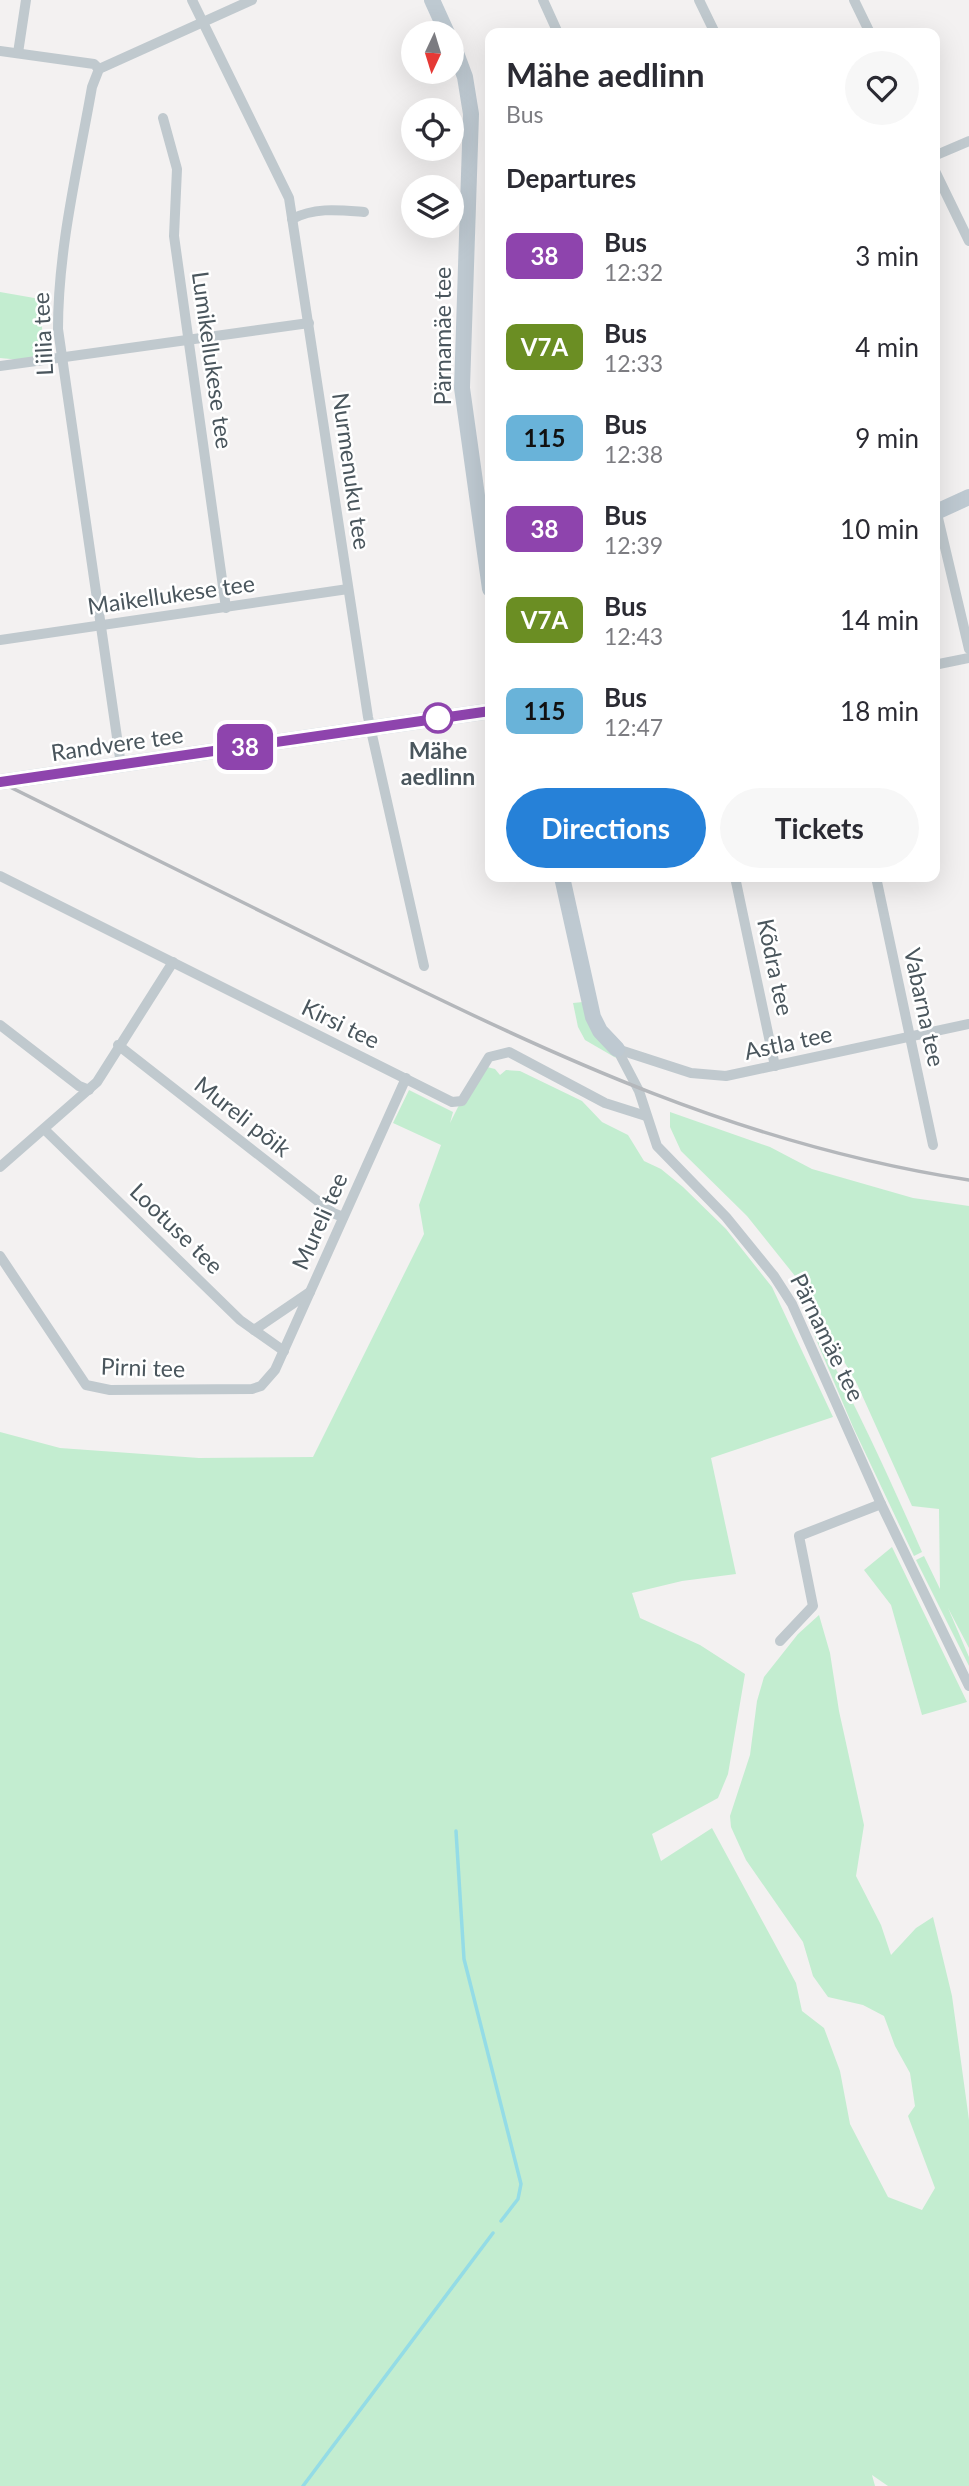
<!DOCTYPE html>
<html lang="en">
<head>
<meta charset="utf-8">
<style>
	:root { --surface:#fff; --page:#f7f7f7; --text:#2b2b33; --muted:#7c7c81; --accent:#2681d8 }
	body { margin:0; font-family:Lato,sans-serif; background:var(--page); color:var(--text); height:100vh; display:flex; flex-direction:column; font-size:26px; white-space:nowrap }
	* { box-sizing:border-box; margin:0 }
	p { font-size:23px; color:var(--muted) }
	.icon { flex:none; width:38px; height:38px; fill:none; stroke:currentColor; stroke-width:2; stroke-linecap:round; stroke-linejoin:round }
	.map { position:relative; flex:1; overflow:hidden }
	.side { position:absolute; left:485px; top:28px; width:455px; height:854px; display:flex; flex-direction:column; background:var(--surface); border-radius:14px; box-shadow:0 7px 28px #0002 }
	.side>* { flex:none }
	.badge { padding:0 14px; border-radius:10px; font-size:24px; line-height:46px }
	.needle { width:46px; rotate:184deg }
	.fabs { position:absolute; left:401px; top:21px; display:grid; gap:14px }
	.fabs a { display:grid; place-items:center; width:63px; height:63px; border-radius:50%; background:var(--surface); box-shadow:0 7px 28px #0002; font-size:35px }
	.map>.badge { position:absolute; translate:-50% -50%; box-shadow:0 0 0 4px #fff }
	h2 { padding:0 21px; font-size:26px; line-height:63px }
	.round { display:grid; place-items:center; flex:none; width:74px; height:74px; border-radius:37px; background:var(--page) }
	.head { display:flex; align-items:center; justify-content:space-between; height:119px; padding:0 21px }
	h1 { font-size:33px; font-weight:700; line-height:52px }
	.action { display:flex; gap:14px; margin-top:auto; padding:14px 21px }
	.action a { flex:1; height:80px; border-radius:42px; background:var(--accent); color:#fff; font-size:28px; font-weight:700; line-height:80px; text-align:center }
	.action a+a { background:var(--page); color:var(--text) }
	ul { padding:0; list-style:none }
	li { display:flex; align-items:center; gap:21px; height:91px; padding:0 21px }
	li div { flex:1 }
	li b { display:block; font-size:26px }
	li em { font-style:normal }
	li .badge { min-width:77px; font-weight:700; text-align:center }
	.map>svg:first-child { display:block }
</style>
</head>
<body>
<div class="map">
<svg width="969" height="2486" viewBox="0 0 969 2486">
	<rect width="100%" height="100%" fill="#f3f1f1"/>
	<g fill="#c3edd0">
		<polygon points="0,292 40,299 44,356 21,360 0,358"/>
		<polygon points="583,1002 616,1058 585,1040 578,1027 573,1003"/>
		<polygon points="487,1067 495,1069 500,1075 506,1070 520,1071 582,1101 602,1122 628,1135 644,1161 661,1169 683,1187 726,1229 772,1287 833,1417 711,1458 736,1574 682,1581 632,1593 640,1618 700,1645 745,1674 728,1774 718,1798 652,1834 661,1861 712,1828 796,1983 802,2011 824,2028 840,2071 850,2124 888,2197 922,2210 935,2188 908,2116 915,2106 910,2073 895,2046 884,2016 863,2005 828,1997 813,1976 803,1942 746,1860 731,1827 730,1816 750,1755 757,1701 764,1677 798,1634 819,1615 830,1653 839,1711 864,1825 856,1876 881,1925 891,1955 916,1928 933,1917 952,1996 969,2120 969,2486 888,2486 872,2475 875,2486 0,2486 0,1432 60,1448 199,1458 313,1457 424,1234 419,1205 441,1145 393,1123 409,1090 453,1112 450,1123 458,1107"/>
		<polygon points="670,1112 770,1147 812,1169 913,1198 969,1206 969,1648 948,1608 969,1657 969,1666 916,1560 924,1556 940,1589 939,1509 912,1506 857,1384 795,1276 747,1216 681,1151 670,1127"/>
		<path d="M802 1306C847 1386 885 1468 922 1552L914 1556 853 1427Z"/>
		<polygon points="892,1547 967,1702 922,1715 891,1605 864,1570"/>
	</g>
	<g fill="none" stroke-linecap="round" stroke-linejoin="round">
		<g stroke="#94dce6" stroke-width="3.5">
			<polyline points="456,1831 464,1959 521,2184 518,2199 501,2221"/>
			<polyline points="303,2486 493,2233"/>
		</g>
		<g stroke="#c0c9ce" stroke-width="10">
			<polyline points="192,0 289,198 368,717 424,966"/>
			<polyline points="543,0 558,33"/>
			<polyline points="699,0 715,33"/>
			<polyline points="854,0 870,33"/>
			<polyline points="0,51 94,64 99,69"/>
			<polyline points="18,53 26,0"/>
			<polyline points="163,118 177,169 174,236 226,608"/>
			<polyline points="934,156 969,141"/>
			<polyline points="934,169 969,241"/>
			<path d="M292 219C315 207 339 210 364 212"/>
			<polyline points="0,366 309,323"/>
			<polyline points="934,501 969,649"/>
			<polyline points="0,640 348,589"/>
			<polyline points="934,665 969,658"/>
			<path d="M121 765 58 329C58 248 78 167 92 87L99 69 252 0"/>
			<polyline points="0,876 452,1102 462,1101 489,1057 509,1052 605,1103 646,1116"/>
			<polyline points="735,877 775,1066"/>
			<polyline points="876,877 933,1145"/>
			<polyline points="0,1025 79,1086 89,1090"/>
			<polyline points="118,1045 333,1213 343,1217"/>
			<polyline points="617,1049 639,1091 657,1146 726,1217 774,1276 792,1304 881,1504 969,1686"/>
			<polyline points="617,1049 691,1073 726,1076 969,1024"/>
			<polyline points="45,1130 240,1320 284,1351"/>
			<polyline points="0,1167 97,1082 173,962"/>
			<polyline points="0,1256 86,1385 110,1390 252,1389 261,1386 275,1370 406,1078"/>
			<polyline points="254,1330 310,1292"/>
			<polyline points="780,1641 813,1606 799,1536 881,1504"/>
		</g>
		<g stroke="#bec9d1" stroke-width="16">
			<polyline points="432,0 447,33"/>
			<polyline points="452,42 465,77 471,114 462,388 490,589"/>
			<polyline points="934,513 969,497"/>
			<polyline points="0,782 490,711"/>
			<polyline points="562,877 593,1017 600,1031 617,1049"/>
		</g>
		<path stroke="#b4b7bb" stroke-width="3.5" d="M0 782C119 840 237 899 355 958 558 1058 742 1145 969 1180"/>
	</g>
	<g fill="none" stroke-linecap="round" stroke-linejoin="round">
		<g stroke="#fff" stroke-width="16">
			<polyline id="line" points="0,782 490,711"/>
		</g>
		<use href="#line" stroke="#8e44ad" stroke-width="10"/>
	</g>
	<circle fill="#fff" stroke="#8e44ad" stroke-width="3.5" cx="438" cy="718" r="14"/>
	<g text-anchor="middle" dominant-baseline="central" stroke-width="5" stroke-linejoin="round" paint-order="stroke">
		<g font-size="23" fill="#4a565d" stroke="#fff">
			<text transform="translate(42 334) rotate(-93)">Liilia tee</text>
			<text transform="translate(442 336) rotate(-90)">Pärnamäe tee</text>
			<text transform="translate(213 360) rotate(82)">Lumikellukese tee</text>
			<text transform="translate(352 471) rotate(82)">Nurmenuku tee</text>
			<text transform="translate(171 594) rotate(-8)">Maikellukese tee</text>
			<text transform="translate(117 743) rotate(-8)">Randvere tee</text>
			<text transform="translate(776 967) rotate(78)">Kõdra tee</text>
			<text transform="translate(925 1007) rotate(78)">Vabarna tee</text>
			<text transform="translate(341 1023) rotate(26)">Kirsi tee</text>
			<text transform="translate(788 1042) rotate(-12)">Astla tee</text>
			<text transform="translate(243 1116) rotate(38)">Mureli põik</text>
			<text transform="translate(319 1221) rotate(-66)">Mureli tee</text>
			<text transform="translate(177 1228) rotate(44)">Lootuse tee</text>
			<text transform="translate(828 1337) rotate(64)">Pärnamäe tee</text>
			<text transform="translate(143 1367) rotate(2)">Pirni tee</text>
		</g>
		<g font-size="23" font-weight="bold" fill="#4a565d" stroke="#fff">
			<text x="438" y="750">Mähe<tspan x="438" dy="26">aedlinn</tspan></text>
		</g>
	</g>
</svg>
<div class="fabs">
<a><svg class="needle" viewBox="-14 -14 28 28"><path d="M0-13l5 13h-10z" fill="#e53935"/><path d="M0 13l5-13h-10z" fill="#7c7c81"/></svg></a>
<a><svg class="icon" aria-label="locate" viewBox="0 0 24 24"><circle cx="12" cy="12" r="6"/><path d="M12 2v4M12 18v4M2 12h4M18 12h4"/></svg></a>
<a><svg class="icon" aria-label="layers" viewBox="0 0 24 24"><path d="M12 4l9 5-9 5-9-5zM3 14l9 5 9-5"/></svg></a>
</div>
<b class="badge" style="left:245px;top:747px;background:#8e44ad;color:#fff">38</b>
<section class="side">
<div class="head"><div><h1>Mähe aedlinn</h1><p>Bus</p></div><a class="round"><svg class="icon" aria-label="heart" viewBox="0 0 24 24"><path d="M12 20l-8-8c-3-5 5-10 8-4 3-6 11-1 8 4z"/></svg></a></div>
<h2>Departures</h2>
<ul>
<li><span class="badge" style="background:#8e44ad;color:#fff">38</span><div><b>Bus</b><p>12:32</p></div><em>3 min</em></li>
<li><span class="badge" style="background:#6b8e23;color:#fff">V7A</span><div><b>Bus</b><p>12:33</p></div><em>4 min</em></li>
<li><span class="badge" style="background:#69b3d9;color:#111">115</span><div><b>Bus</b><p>12:38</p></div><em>9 min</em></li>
<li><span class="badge" style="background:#8e44ad;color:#fff">38</span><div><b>Bus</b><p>12:39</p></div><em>10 min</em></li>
<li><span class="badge" style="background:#6b8e23;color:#fff">V7A</span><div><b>Bus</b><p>12:43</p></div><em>14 min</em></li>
<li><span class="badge" style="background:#69b3d9;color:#111">115</span><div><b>Bus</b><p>12:47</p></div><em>18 min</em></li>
</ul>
<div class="action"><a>Directions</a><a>Tickets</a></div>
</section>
</div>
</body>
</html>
